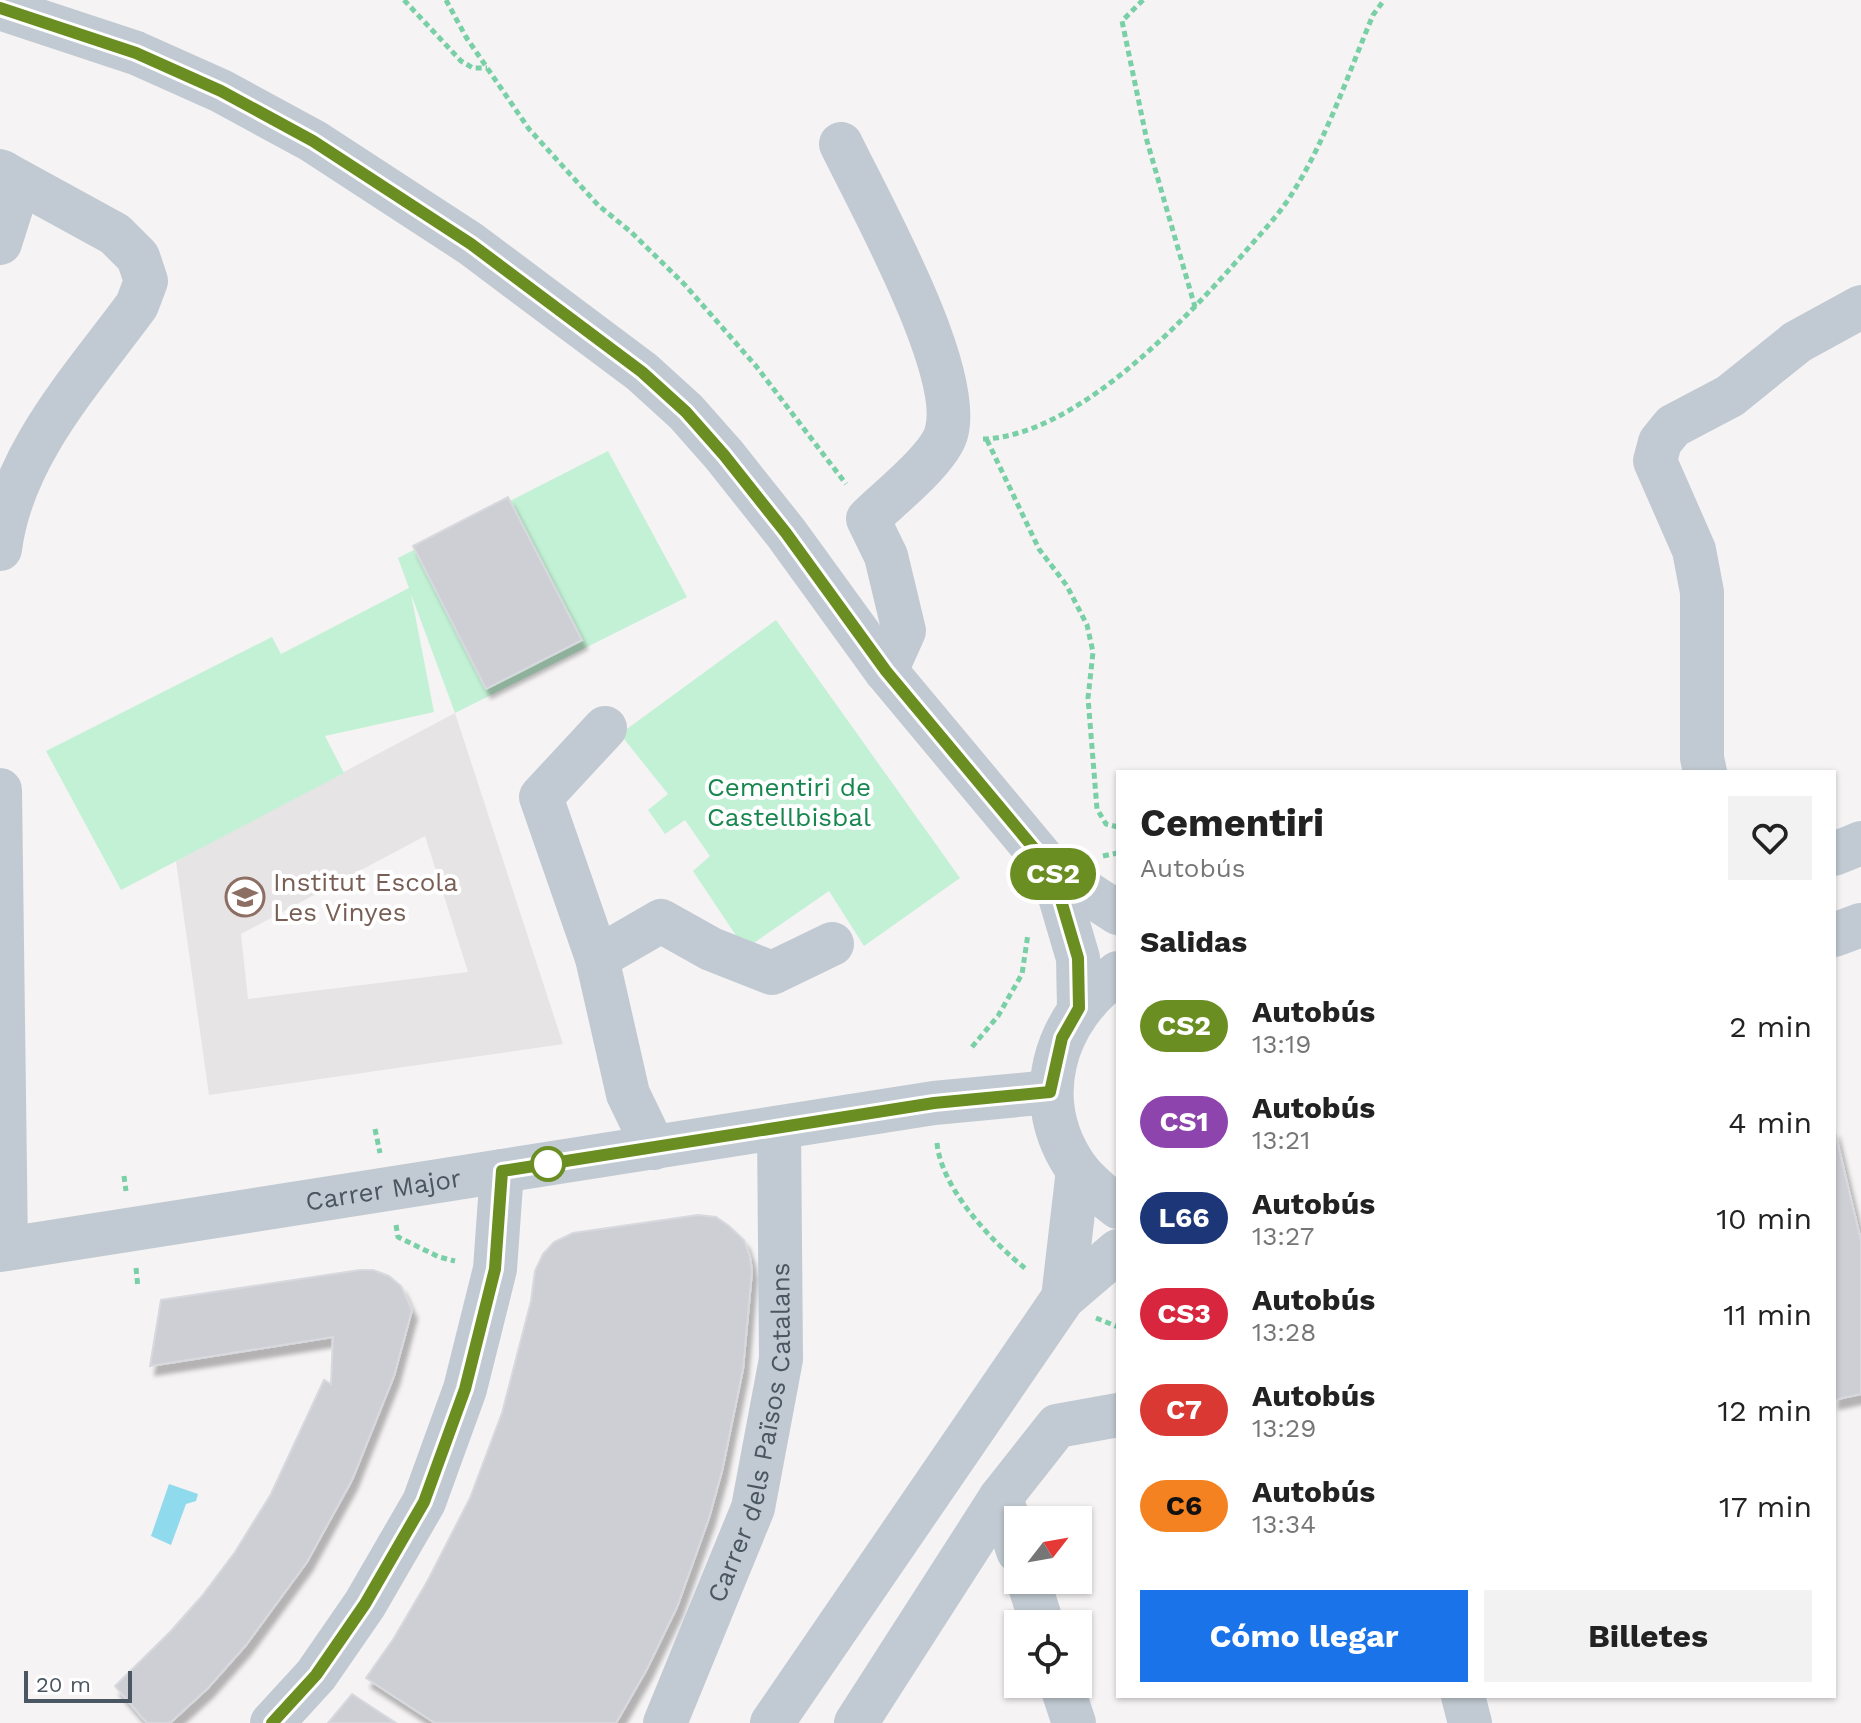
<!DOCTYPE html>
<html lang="es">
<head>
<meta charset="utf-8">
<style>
	:root { --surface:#fff; --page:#f2f2f2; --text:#222; --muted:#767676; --accent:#1a73e8 }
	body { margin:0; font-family:"Work Sans",sans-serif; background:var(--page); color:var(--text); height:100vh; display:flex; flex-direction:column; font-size:30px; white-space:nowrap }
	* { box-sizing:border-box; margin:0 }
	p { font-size:26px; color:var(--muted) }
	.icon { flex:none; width:44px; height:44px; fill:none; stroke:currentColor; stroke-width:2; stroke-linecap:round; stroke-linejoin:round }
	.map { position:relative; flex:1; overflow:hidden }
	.sheet { position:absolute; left:1116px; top:770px; width:720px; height:928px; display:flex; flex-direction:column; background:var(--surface); border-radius:0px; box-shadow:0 2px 6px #0004 }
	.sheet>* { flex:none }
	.badge { padding:0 16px; border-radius:26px; font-size:28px; line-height:52px }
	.needle { width:52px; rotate:59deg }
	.fabs { position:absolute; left:1004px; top:1506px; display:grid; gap:16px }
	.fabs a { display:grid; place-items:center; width:88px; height:88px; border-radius:0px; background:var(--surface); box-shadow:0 2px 6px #0004; font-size:40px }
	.scale { position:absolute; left:24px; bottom:20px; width:108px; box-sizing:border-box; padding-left:8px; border:4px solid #4a5661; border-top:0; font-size:22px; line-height:28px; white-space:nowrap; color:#4a5661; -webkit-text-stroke:6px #fff; paint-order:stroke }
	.map>.badge { position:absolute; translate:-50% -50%; box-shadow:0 0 0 4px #fff }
	h2 { padding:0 24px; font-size:30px; line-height:72px }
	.round { display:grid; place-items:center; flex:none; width:84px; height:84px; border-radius:0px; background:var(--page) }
	.overview { display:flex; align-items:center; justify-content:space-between; height:136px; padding:0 24px }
	h1 { font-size:38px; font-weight:700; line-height:60px }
	.action { display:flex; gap:16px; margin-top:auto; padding:16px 24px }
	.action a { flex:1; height:92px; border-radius:0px; background:var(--accent); color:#fff; font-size:32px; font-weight:700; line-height:92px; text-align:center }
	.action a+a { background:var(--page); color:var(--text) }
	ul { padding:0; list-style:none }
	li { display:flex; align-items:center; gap:24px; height:96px; padding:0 24px }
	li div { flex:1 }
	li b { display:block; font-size:30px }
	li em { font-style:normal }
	li .badge { min-width:88px; font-weight:700; text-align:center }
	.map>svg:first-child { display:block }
</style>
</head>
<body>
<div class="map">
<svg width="1861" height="1723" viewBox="0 0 1861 1723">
	<defs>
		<filter id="shadow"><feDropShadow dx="5" dy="9" stdDeviation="2" flood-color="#0004"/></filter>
	</defs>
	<rect width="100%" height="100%" fill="#f5f3f3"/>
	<path fill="#e6e4e5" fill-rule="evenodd" d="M455 713 563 1044 209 1095 176 861ZM425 836 468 972 248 999 241 934Z"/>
	<g fill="#c3f1d5">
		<polygon points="608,451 687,597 455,713 411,594 434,712 325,736 344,773 121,890 46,751 272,637 281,654 409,588 398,558"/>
		<polygon points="776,620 960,878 864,946 829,891 745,949 693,871 710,856 685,820 665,834 648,810 668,794 620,734"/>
	</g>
	<polygon fill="#90daee" points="169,1484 198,1494 196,1501 186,1504 171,1545 151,1536"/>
	<g fill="#cdcfd5" stroke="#d7d9de" stroke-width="2" filter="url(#shadow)">
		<polygon points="508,497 582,640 486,689 413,546"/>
		<polygon points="1834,1128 1861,1241 1861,1394 1834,1400"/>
		<polygon points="698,1215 716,1217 729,1226 744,1240 750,1257 752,1271 743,1369 722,1471 709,1518 677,1607 647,1669 616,1723 435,1723 366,1678 394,1638 428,1580 470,1498 502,1413 531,1301 535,1271 543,1254 554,1242 573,1233"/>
		<polygon points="360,1270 373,1270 389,1276 401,1286 412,1310 394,1376 352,1480 307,1562 246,1645 208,1688 170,1723 147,1723 115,1686 170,1632 202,1596 235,1552 271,1494 324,1380 331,1384 333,1337 150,1366 161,1300"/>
		<polygon points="352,1694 396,1723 328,1723"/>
	</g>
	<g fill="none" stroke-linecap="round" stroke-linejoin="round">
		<g stroke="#7ad0a6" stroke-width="5" stroke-dasharray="6 4" stroke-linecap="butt">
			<polyline points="404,0 461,61 473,68 487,68"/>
			<polyline points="446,0 466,37 529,129 598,205 631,232 685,285 756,366 846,484"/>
			<polyline points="1143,0 1122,21 1147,141 1195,307"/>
			<path d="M983 439C1077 436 1186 319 1244 253 1261 233 1280 214 1293 192 1326 140 1349 72 1373 15L1384 0"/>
			<polyline points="987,440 1039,549 1067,586 1087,625 1093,652 1088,698 1097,809 1106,824 1118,827"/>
			<polyline points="1103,856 1118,853"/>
			<polyline points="972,1047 998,1016 1022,974 1028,934"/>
			<polyline points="375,1129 380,1153"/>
			<path d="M937 1143C941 1188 992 1242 1026 1269"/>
			<polyline points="124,1176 126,1191"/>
			<polyline points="396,1225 398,1237 439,1257 455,1261"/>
			<polyline points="136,1268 138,1288"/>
			<polyline points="1096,1318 1118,1327"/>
		</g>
		<g stroke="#c1cad2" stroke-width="44">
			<polyline points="0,8 136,53 221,91 313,141 471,244 642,372 686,412 724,455 786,533 886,671 1052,870 1118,913"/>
			<path d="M841 144C870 204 965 373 946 434 938 460 888 499 868 519L886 556 904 631 886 671"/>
			<path d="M0 171 115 234 138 257 146 281 137 305C83 379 12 454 0 549"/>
			<polyline points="0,243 13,202 4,173"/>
			<polyline points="605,728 541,797 597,958 661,921 711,949 772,973 832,944"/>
			<polyline points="1705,772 1702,758 1702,592 1694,550 1655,461 1660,442 1673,426 1730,396 1797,342 1861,307"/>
			<polyline points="0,790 6,1249"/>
			<polyline points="1834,854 1861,843"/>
			<polyline points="1052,870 1078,958 1079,1008"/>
			<polyline points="1834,935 1861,925"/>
			<polyline points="597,958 628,1094 654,1148"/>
			<path d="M1118 973C1053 1019 1029 1101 1077 1169 1088 1183 1104 1196 1118 1207"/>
			<path id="s1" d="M0 1250 934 1103 1050 1092"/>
			<polyline points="1063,1298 1078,1170"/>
			<polyline points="1001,1497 1018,1551"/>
			<polyline points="1028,1580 1042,1624"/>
			<polyline points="1061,1684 1074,1723"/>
			<polyline points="1463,1696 1470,1723"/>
			<polyline points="272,1723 316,1675 365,1604 424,1502 465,1389 495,1269 502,1171"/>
			<path id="s2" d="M665 1723 753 1508 781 1359 779 1129"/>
			<polyline points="772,1723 1063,1298 1118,1251"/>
			<polyline points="856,1723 1001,1497 1057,1426 1118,1415"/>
		</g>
	</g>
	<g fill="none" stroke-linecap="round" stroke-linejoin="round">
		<g stroke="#fff" stroke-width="18">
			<polyline id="line" points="0,8 136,53 221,91 313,141 471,244 642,372 686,412 724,455 786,533 886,671 1052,870 1078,958 1079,1008 1062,1038 1050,1092 934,1103 502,1171 495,1269 465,1389 424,1502 365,1604 316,1675 272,1723"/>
		</g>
		<use href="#line" stroke="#6b8e23" stroke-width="12"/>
	</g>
	<defs>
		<g id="school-ring" transform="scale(2)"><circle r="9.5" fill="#fff" stroke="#8d6e63" stroke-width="1.5"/><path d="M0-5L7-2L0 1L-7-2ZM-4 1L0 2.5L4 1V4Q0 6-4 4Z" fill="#8d6e63"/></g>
	</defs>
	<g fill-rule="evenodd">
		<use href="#school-ring" x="245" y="897"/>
	</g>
	<circle fill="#fff" stroke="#6b8e23" stroke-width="4" cx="548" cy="1164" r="16"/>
	<g text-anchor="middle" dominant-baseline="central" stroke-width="8" stroke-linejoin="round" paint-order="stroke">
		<g font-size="26" fill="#17864f" stroke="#fff">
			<text x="789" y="787">Cementiri de<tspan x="789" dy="30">Castellbisbal</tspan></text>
		</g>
		<g font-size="26" fill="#785e54" stroke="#fff" text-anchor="start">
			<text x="273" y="882">Institut Escola<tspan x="273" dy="30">Les Vinyes</tspan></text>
		</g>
		<g font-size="26" fill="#4a5661" stroke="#fff">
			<text stroke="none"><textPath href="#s1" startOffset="388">Carrer Major</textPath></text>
			<text stroke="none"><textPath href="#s2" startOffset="306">Carrer dels Països Catalans</textPath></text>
		</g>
	</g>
</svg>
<div class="fabs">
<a><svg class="needle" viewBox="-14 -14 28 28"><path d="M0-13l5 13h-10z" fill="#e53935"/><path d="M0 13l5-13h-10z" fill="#767676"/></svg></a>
<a><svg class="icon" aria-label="locate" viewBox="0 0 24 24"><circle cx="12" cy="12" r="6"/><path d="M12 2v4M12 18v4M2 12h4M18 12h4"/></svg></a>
</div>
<div class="scale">20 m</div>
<b class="badge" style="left:1053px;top:874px;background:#6b8e23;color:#fff">CS2</b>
<section class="sheet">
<div class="overview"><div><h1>Cementiri</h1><p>Autobús</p></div><a class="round"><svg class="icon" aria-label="heart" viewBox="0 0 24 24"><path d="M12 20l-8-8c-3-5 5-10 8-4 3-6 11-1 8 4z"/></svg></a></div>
<h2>Salidas</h2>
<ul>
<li><span class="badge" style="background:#6b8e23;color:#fff">CS2</span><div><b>Autobús</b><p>13:19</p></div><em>2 min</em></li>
<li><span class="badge" style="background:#8e44ad;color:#fff">CS1</span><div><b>Autobús</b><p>13:21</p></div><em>4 min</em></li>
<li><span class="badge" style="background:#1d3678;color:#fff">L66</span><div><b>Autobús</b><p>13:27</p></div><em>10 min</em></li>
<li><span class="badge" style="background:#d7263d;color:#fff">CS3</span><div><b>Autobús</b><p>13:28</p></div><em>11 min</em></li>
<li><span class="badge" style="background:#da3832;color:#fff">C7</span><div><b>Autobús</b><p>13:29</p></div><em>12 min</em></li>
<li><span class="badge" style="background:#f58220;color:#111">C6</span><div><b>Autobús</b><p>13:34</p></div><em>17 min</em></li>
</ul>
<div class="action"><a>Cómo llegar</a><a>Billetes</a></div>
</section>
</div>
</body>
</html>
